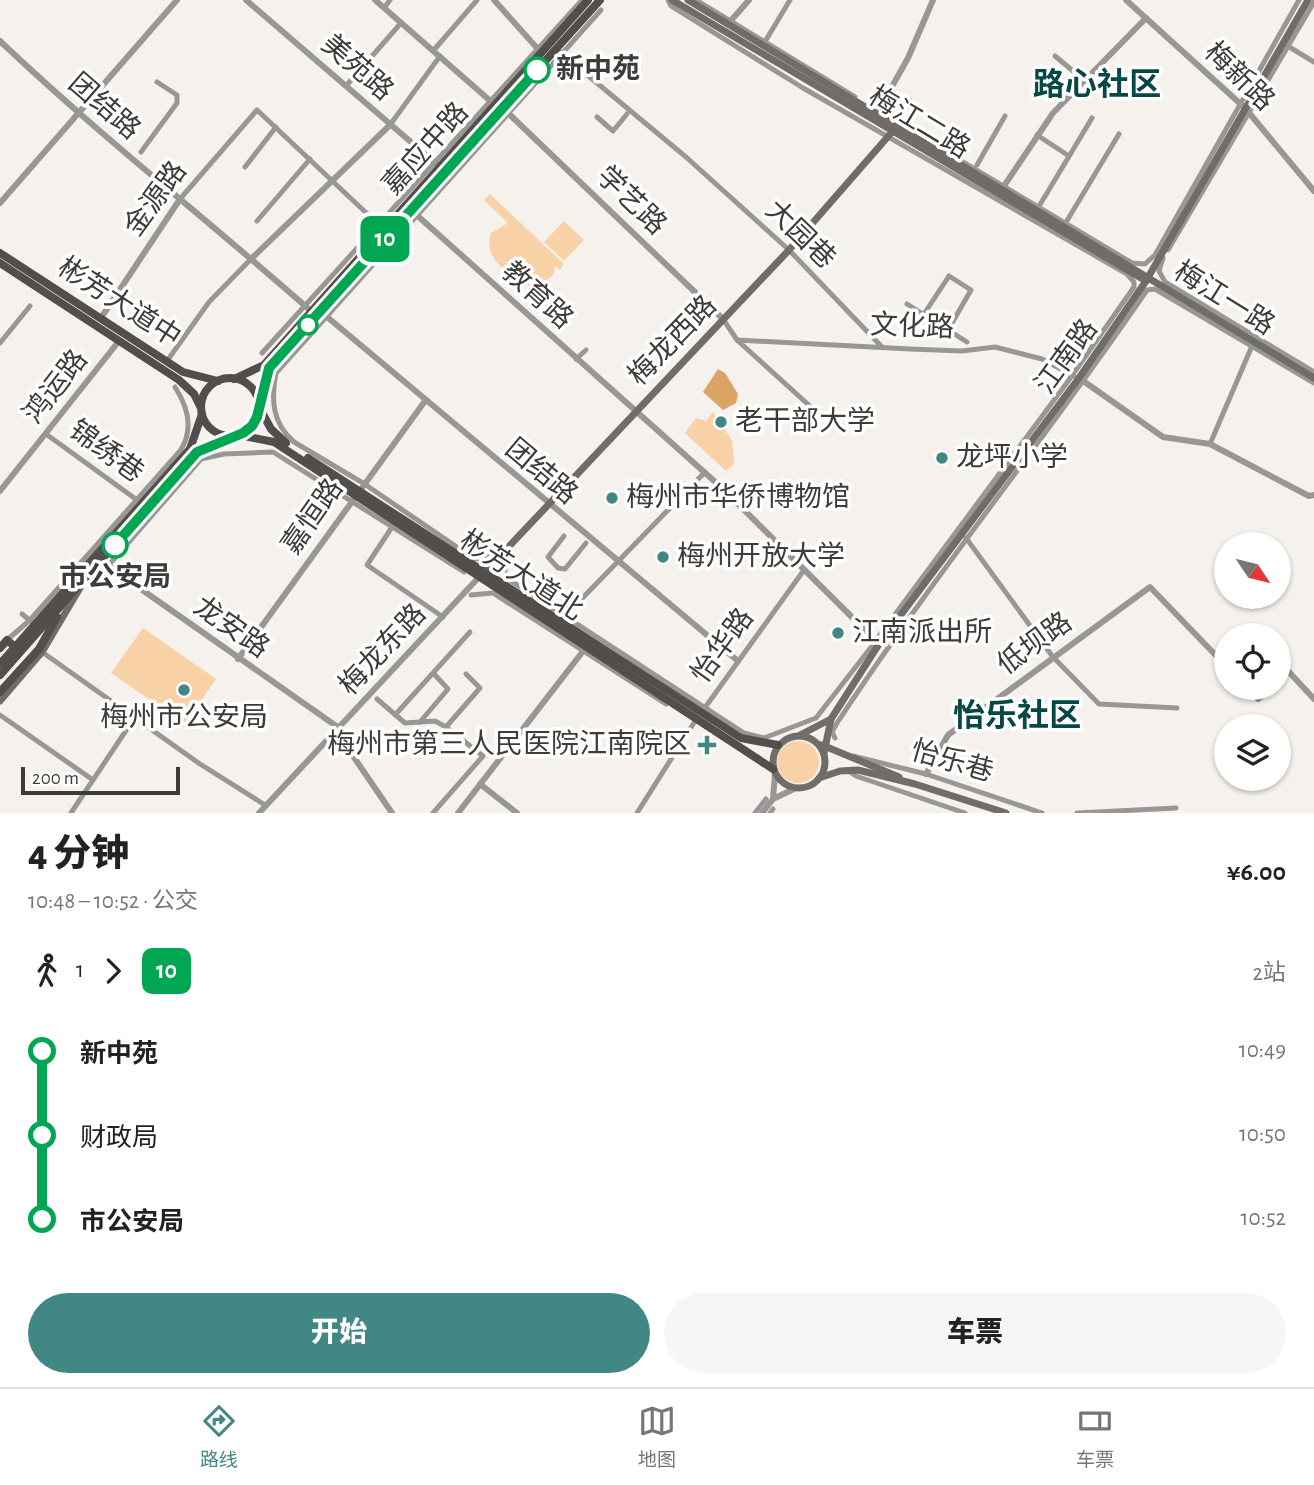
<!DOCTYPE html>
<html lang="zh">
<head>
<meta charset="utf-8">
<style>
	:root { --surface:#fff; --page:#f6f6f6; --text:#222; --muted:#767676; --line:#e0e0e0; --accent:#418885 }
	body { margin:0; font-family:"Alegreya Sans","Noto Sans SC",sans-serif; background:var(--page); color:var(--text); height:100vh; display:flex; flex-direction:column; font-size:26px; white-space:nowrap }
	* { box-sizing:border-box; margin:0 }
	p { font-size:23px; color:var(--muted) }
	.icon { flex:none; width:38px; height:38px; fill:none; stroke:currentColor; stroke-width:2; stroke-linecap:round; stroke-linejoin:round }
	.map { position:relative; height:813px; overflow:hidden }
	.sheet { display:flex; flex-direction:column; background:var(--surface); flex:1 }
	.sheet>* { flex:none }
	.badge { padding:0 14px; border-radius:10px; font-size:24px; line-height:46px }
	.needle { width:46px; rotate:125deg }
	.fabs { position:absolute; left:1214px; top:532px; display:grid; gap:14px }
	.fabs a { display:grid; place-items:center; width:77px; height:77px; border-radius:50%; background:var(--surface); box-shadow:0 2px 5px #0004; font-size:35px }
	.scale { position:absolute; left:21px; bottom:18px; width:159px; box-sizing:border-box; padding-left:7px; border:4px solid #3d3c3a; border-top:0; font-size:19px; line-height:24px; white-space:nowrap; color:#3d3c3a; -webkit-text-stroke:5px #fff; paint-order:stroke }
	.map>.badge { position:absolute; translate:-50% -50%; box-shadow:0 0 0 4px #fff }
	.legs { display:flex; align-items:center; gap:10px; height:77px; padding:0 28px; font-size:23px }
	.legs p { margin-inline-start:auto }
	.headline { display:flex; align-items:center; justify-content:space-between; height:119px; padding:0 28px }
	h1 { font-size:38px; font-weight:800; line-height:52px }
	.button { display:flex; gap:14px; margin-top:auto; padding:14px 28px }
	.button a { flex:1; height:80px; border-radius:42px; background:var(--accent); color:#fff; font-size:28px; font-weight:800; line-height:80px; text-align:center }
	.button a+a { background:var(--page); color:var(--text) }
	ul { padding:0 28px; list-style:none }
	li { display:flex; align-items:center; gap:24px; height:84px; font-size:26px }
	li i { display:grid; place-items:center; width:10px; height:100%; margin:0 9px; background:currentColor }
	li i::after { content:''; width:18px; height:18px; margin:-9px; border:5px solid; border-radius:50%; background:var(--surface) }
	li p { margin-inline-start:auto }
	li:first-child i { background:linear-gradient(#0000 50%,currentColor 0) }
	li:last-child i { background:linear-gradient(currentColor 50%,#0000 0) }
	.menu { display:flex; justify-content:space-around; align-items:center; height:98px; border-top:2px solid var(--line); background:var(--surface); font-size:19px; color:var(--muted) }
	.menu a { display:grid; justify-items:center; gap:4px }
	.menu .selected { color:var(--accent) }
	.map>svg:first-child { display:block }
</style>
</head>
<body>
<div class="map">
<svg width="1314" height="813" viewBox="0 0 1314 813">
	<rect width="100%" height="100%" fill="#f5f1ec"/>
	<g fill="#f9d1a6">
		<path d="M490 194 564 264 560 270 555 266 554 274 540 286H523C506 271 483 258 491 233L508 223 484 200Z"/>
		<polygon points="564,221 584,240 564,261 544,242"/>
		<polygon points="713,412 732,440 734,464 726,471 685,433 696,418 706,421"/>
		<polygon points="143,628 216,679 185,724 111,673"/>
		<circle cx="798" cy="762" r="21"/>
	</g>
	<polygon fill="#dba465" points="718,369 725,373 738,394 736,403 723,410 703,392"/>
	<g fill="none" stroke-linecap="round" stroke-linejoin="round">
		<g stroke="#999795" stroke-width="5">
			<polyline points="668,0 671,6 803,88 1127,274 1134,282 1134,287 1066,384 879,636"/>
			<polyline points="696,0 855,97"/>
			<polyline points="384,8 390,0"/>
			<polyline points="766,40 790,0"/>
			<polyline points="1291,48 1314,62"/>
			<polyline points="556,49 686,157 789,250 882,347"/>
			<polyline points="433,51 477,0"/>
			<polyline points="1055,56 1085,81"/>
			<polyline points="346,86 401,23"/>
			<polyline points="597,117 613,131 627,114"/>
			<polyline points="390,125 440,56"/>
			<polyline points="1037,135 1069,156"/>
			<polyline points="938,147 1132,263 1145,264 1155,255 1299,0"/>
			<polyline points="141,152 177,103 177,95 157,82"/>
			<polyline points="977,165 1005,116"/>
			<polyline points="245,167 276,127"/>
			<polyline points="180,199 257,110 378,224"/>
			<polyline points="1038,208 1092,118"/>
			<polyline points="257,221 310,159"/>
			<polyline points="1065,224 1119,134"/>
			<polyline points="1168,250 1314,2"/>
			<polyline points="1163,258 1159,271 1165,282 1314,372"/>
			<polyline points="907,304 967,342"/>
			<polyline points="924,314 949,276 971,290 948,330"/>
			<polyline points="723,319 737,340 822,417"/>
			<polyline points="737,340 910,349 962,351 995,347 1042,359 1074,376"/>
			<polyline points="0,343 30,306"/>
			<polyline points="262,353 582,0"/>
			<polyline points="576,359 586,350"/>
			<polyline points="167,361 209,302 252,258"/>
			<polyline points="46,434 137,500"/>
			<polyline points="1210,444 1252,346"/>
			<polyline points="396,521 367,565 443,617"/>
			<polyline points="564,536 548,557 558,568 565,569 586,543"/>
			<polyline points="966,538 1053,657 1099,704 1177,708"/>
			<path d="M497 548 479 559 473 558 363 483 294 442C272 423 271 400 276 373L601 10"/>
			<polyline points="512,551 505,561 505,577 744,733 764,738 816,718 872,646"/>
			<polyline points="108,566 201,459 224,454 273,452 464,572"/>
			<polyline points="471,595 493,593 666,704"/>
			<polyline points="22,614 33,623"/>
			<polyline points="563,618 705,472"/>
			<path d="M7 640 30 620 180 451C194 430 188 407 175 387"/>
			<polyline points="42,652 200,764 265,805"/>
			<polyline points="377,699 405,723 435,721 446,727 480,688 466,674"/>
			<polyline points="704,709 804,570"/>
			<polyline points="0,715 93,780"/>
			<polyline points="395,715 470,632"/>
			<polyline points="420,722 448,689 434,674"/>
			<path d="M835 738 832 732 837 723C934 575 1047 437 1147 290L1155 289 1314 383"/>
			<polyline points="853,756 926,774 1042,813"/>
			<polyline points="847,770 856,776 965,813"/>
			<polyline points="71,813 135,717"/>
			<polyline points="433,813 483,756 446,727"/>
			<polyline points="637,813 697,718"/>
			<polyline points="755,813 766,799"/>
			<polyline points="770,813 773,809"/>
			<polyline points="1077,813 1176,808"/>
		</g>
		<g stroke="#999795" stroke-width="6">
			<polyline points="246,0 440,167"/>
			<polyline points="375,0 495,105"/>
			<polyline points="494,0 537,48"/>
			<polyline points="1126,0 1245,108 1314,191"/>
			<polyline points="728,24 749,0"/>
			<path d="M0 41C100 136 208 220 311 311"/>
			<polyline points="509,114 723,319"/>
			<polyline points="876,115 908,58 933,0"/>
			<polyline points="1002,189 1053,113 1146,18"/>
			<polyline points="0,203 177,0"/>
			<polyline points="411,210 722,488 879,644"/>
			<polyline points="252,258 390,125"/>
			<polyline points="320,311 738,661"/>
			<polyline points="101,318 180,199"/>
			<polyline points="1079,378 1163,437 1210,444 1309,496 1314,495"/>
			<polyline points="0,491 119,341"/>
			<polyline points="101,561 339,728"/>
			<polyline points="238,659 425,401"/>
			<polyline points="1279,680 1289,672 1314,699"/>
			<polyline points="1247,688 1258,699 1271,688"/>
			<polyline points="336,731 392,813"/>
			<polyline points="926,774 948,735 1150,587 1227,667"/>
			<polyline points="480,784 517,813"/>
			<polyline points="773,799 775,774"/>
			<polyline points="259,813 480,576"/>
			<polyline points="458,813 587,646"/>
			<polyline points="762,813 773,799 796,788"/>
		</g>
		<g stroke="#6f6c69" stroke-width="7">
			<polyline points="672,0 1146,281"/>
			<polyline points="688,0 1314,378"/>
			<polyline points="481,576 789,250 892,132"/>
			<polyline points="0,701 42,652 80,588"/>
			<polyline points="800,735 831,719"/>
			<circle cx="799" cy="762" r="26"/>
			<polyline points="822,745 899,777"/>
			<polyline points="824,753 831,719 879,644 1079,378 1146,281 1308,0"/>
			<polyline points="819,778 840,771 858,770 915,784 1006,813"/>
		</g>
		<g stroke="#524e4b" stroke-width="8">
			<polyline points="0,253 183,372 218,381"/>
			<polyline points="0,263 179,380 194,394 201,408"/>
			<circle cx="230" cy="407" r="29"/>
			<polyline points="234,379 264,365 588,0"/>
			<polyline points="258,402 269,368 600,0"/>
			<polyline points="259,407 271,429 286,443"/>
			<polyline points="239,435 274,442 773,769"/>
			<polyline points="308,458 741,738 778,745"/>
			<polyline points="0,648 7,640 15,647"/>
			<polyline points="0,664 190,449 202,414"/>
			<polyline points="0,675 196,452 230,436"/>
			<polyline points="0,692 39,649 57,617"/>
		</g>
	</g>
	<g fill="none" stroke-linecap="round" stroke-linejoin="round">
		<g stroke="#fff" stroke-width="16">
			<polyline id="line-1" points="115,545 197,452 243,433 252,426 257,417 269,368 537,70"/>
		</g>
		<use href="#line-1" stroke="#00a651" stroke-width="10"/>
	</g>
	<g fill="#fff" stroke="#00a651" stroke-width="3.5">
		<circle cx="537" cy="70" r="12"/>
		<circle cx="308" cy="325" r="9"/>
		<circle cx="115" cy="545" r="12"/>
	</g>
	<g fill="#418885" stroke="#fff" stroke-width="2.5">
		<circle cx="721" cy="422" r="7"/>
		<circle cx="942" cy="458" r="7"/>
		<circle cx="612" cy="498" r="7"/>
		<circle cx="663" cy="557" r="7"/>
		<circle cx="838" cy="633" r="7"/>
		<circle cx="184" cy="690" r="7"/>
		<path d="M703.5 734.5h7v7h7v7h-7v7h-7v-7h-7v-7h7z"/>
	</g>
	<g text-anchor="middle" dominant-baseline="central" stroke-width="7" stroke-linejoin="round" paint-order="stroke">
		<g font-size="28" fill="#3d3c3a" stroke="#fff">
			<text transform="translate(357 68) rotate(41)">美苑路</text>
			<text transform="translate(1239 77) rotate(44)">梅新路</text>
			<text transform="translate(104 107) rotate(41)">团结路</text>
			<text transform="translate(919 123) rotate(31)">梅江二路</text>
			<text transform="translate(426 149) rotate(-48)">嘉应中路</text>
			<text transform="translate(156 199) rotate(-54)">金源路</text>
			<text transform="translate(631 201) rotate(44)">学艺路</text>
			<text transform="translate(800 235) rotate(44)">大园巷</text>
			<text transform="translate(537 296) rotate(42)">教育路</text>
			<text transform="translate(1224 299) rotate(32)">梅江一路</text>
			<text transform="translate(119 303) rotate(33)">彬芳大道中</text>
			<text transform="translate(912 327) rotate(2)">文化路</text>
			<text transform="translate(673 341) rotate(-46)">梅龙西路</text>
			<text transform="translate(1067 357) rotate(-54)">江南路</text>
			<text transform="translate(56 387) rotate(-52)">鸿运路</text>
			<text transform="translate(106 452) rotate(36)">锦绣巷</text>
			<text transform="translate(541 472) rotate(40)">团结路</text>
			<text transform="translate(313 517) rotate(-55)">嘉恒路</text>
			<text transform="translate(521 576) rotate(33)">彬芳大道北</text>
			<text transform="translate(231 628) rotate(35)">龙安路</text>
			<text transform="translate(1035 644) rotate(-36)">低坝路</text>
			<text transform="translate(723 646) rotate(-54)">怡华路</text>
			<text transform="translate(383 650) rotate(-47)">梅龙东路</text>
			<text transform="translate(952 762) rotate(16)">怡乐巷</text>
		</g>
		<g font-size="28" font-weight="bold" fill="#3d3c3a" stroke="#fff" text-anchor="start">
			<text x="556" y="70">新中苑</text>
			<text x="115" y="578" text-anchor="middle">市公安局</text>
		</g>
		<g font-size="28" fill="#3d3c3a" stroke="#fff" text-anchor="start">
			<text x="735" y="422">老干部大学</text>
			<text x="956" y="458">龙坪小学</text>
			<text x="626" y="498">梅州市华侨博物馆</text>
			<text x="677" y="557">梅州开放大学</text>
			<text x="852" y="633">江南派出所</text>
			<text x="184" y="718" text-anchor="middle">梅州市公安局</text>
			<text x="691" y="745" text-anchor="end">梅州市第三人民医院江南院区</text>
		</g>
		<g font-size="32" font-weight="bold" fill="#074846" stroke="#fff">
			<text x="1097" y="85">路心社区</text>
			<text x="1017" y="716">怡乐社区</text>
		</g>
	</g>
</svg>
<div class="fabs">
<a><svg class="needle" viewBox="-14 -14 28 28"><path d="M0-13l5 13h-10z" fill="#e53935"/><path d="M0 13l5-13h-10z" fill="#767676"/></svg></a>
<a><svg class="icon" aria-label="locate" viewBox="0 0 24 24"><circle cx="12" cy="12" r="6"/><path d="M12 2v4M12 18v4M2 12h4M18 12h4"/></svg></a>
<a><svg class="icon" aria-label="layers" viewBox="0 0 24 24"><path d="M12 4l9 5-9 5-9-5zM3 14l9 5 9-5"/></svg></a>
</div>
<div class="scale">200 m</div>
<b class="badge" style="left:385px;top:239px;background:#00a651;color:#fff">10</b>
</div>
<section class="sheet">
<div class="headline"><div><h1>4 分钟</h1><p>10:48 – 10:52 · 公交</p></div><b>¥6.00</b></div>
<div class="legs"><svg class="icon" aria-label="walk" viewBox="0 0 24 24"><circle cx="13" cy="4" r="2"/><path d="M13 8l-2 6 4 7M11 14l-3 7M7 12l3-4h3l4 4"/></svg>1<svg class="icon" aria-label="forward" viewBox="0 0 24 24"><path d="M9 5l7 7-7 7"/></svg><b class="badge" style="background:#00a651;color:#fff">10</b><p>2站</p></div>
<ul>
<li><i style="color:#00a651"></i><b>新中苑</b><p>10:49</p></li>
<li><i style="color:#00a651"></i><span>财政局</span><p>10:50</p></li>
<li><i style="color:#00a651"></i><b>市公安局</b><p>10:52</p></li>
</ul>
<div class="button"><a>开始</a><a>车票</a></div>
</section>
<nav class="menu">
<a class="selected"><svg class="icon" aria-label="directions" viewBox="0 0 24 24"><path d="M12 3l9 9-9 9-9-9zM9 14v-3h6M13 9l2 2-2 2"/></svg>路线</a>
<a><svg class="icon" aria-label="map" viewBox="0 0 24 24"><path d="M3 6l6-2 6 2 6-2v14l-6 2-6-2-6 2zM9 4v14M15 6v14"/></svg>地图</a>
<a><svg class="icon" aria-label="tickets" viewBox="0 0 24 24"><path d="M3 7h18v10H3zM15 7v10"/></svg>车票</a>
</nav>
</body>
</html>
